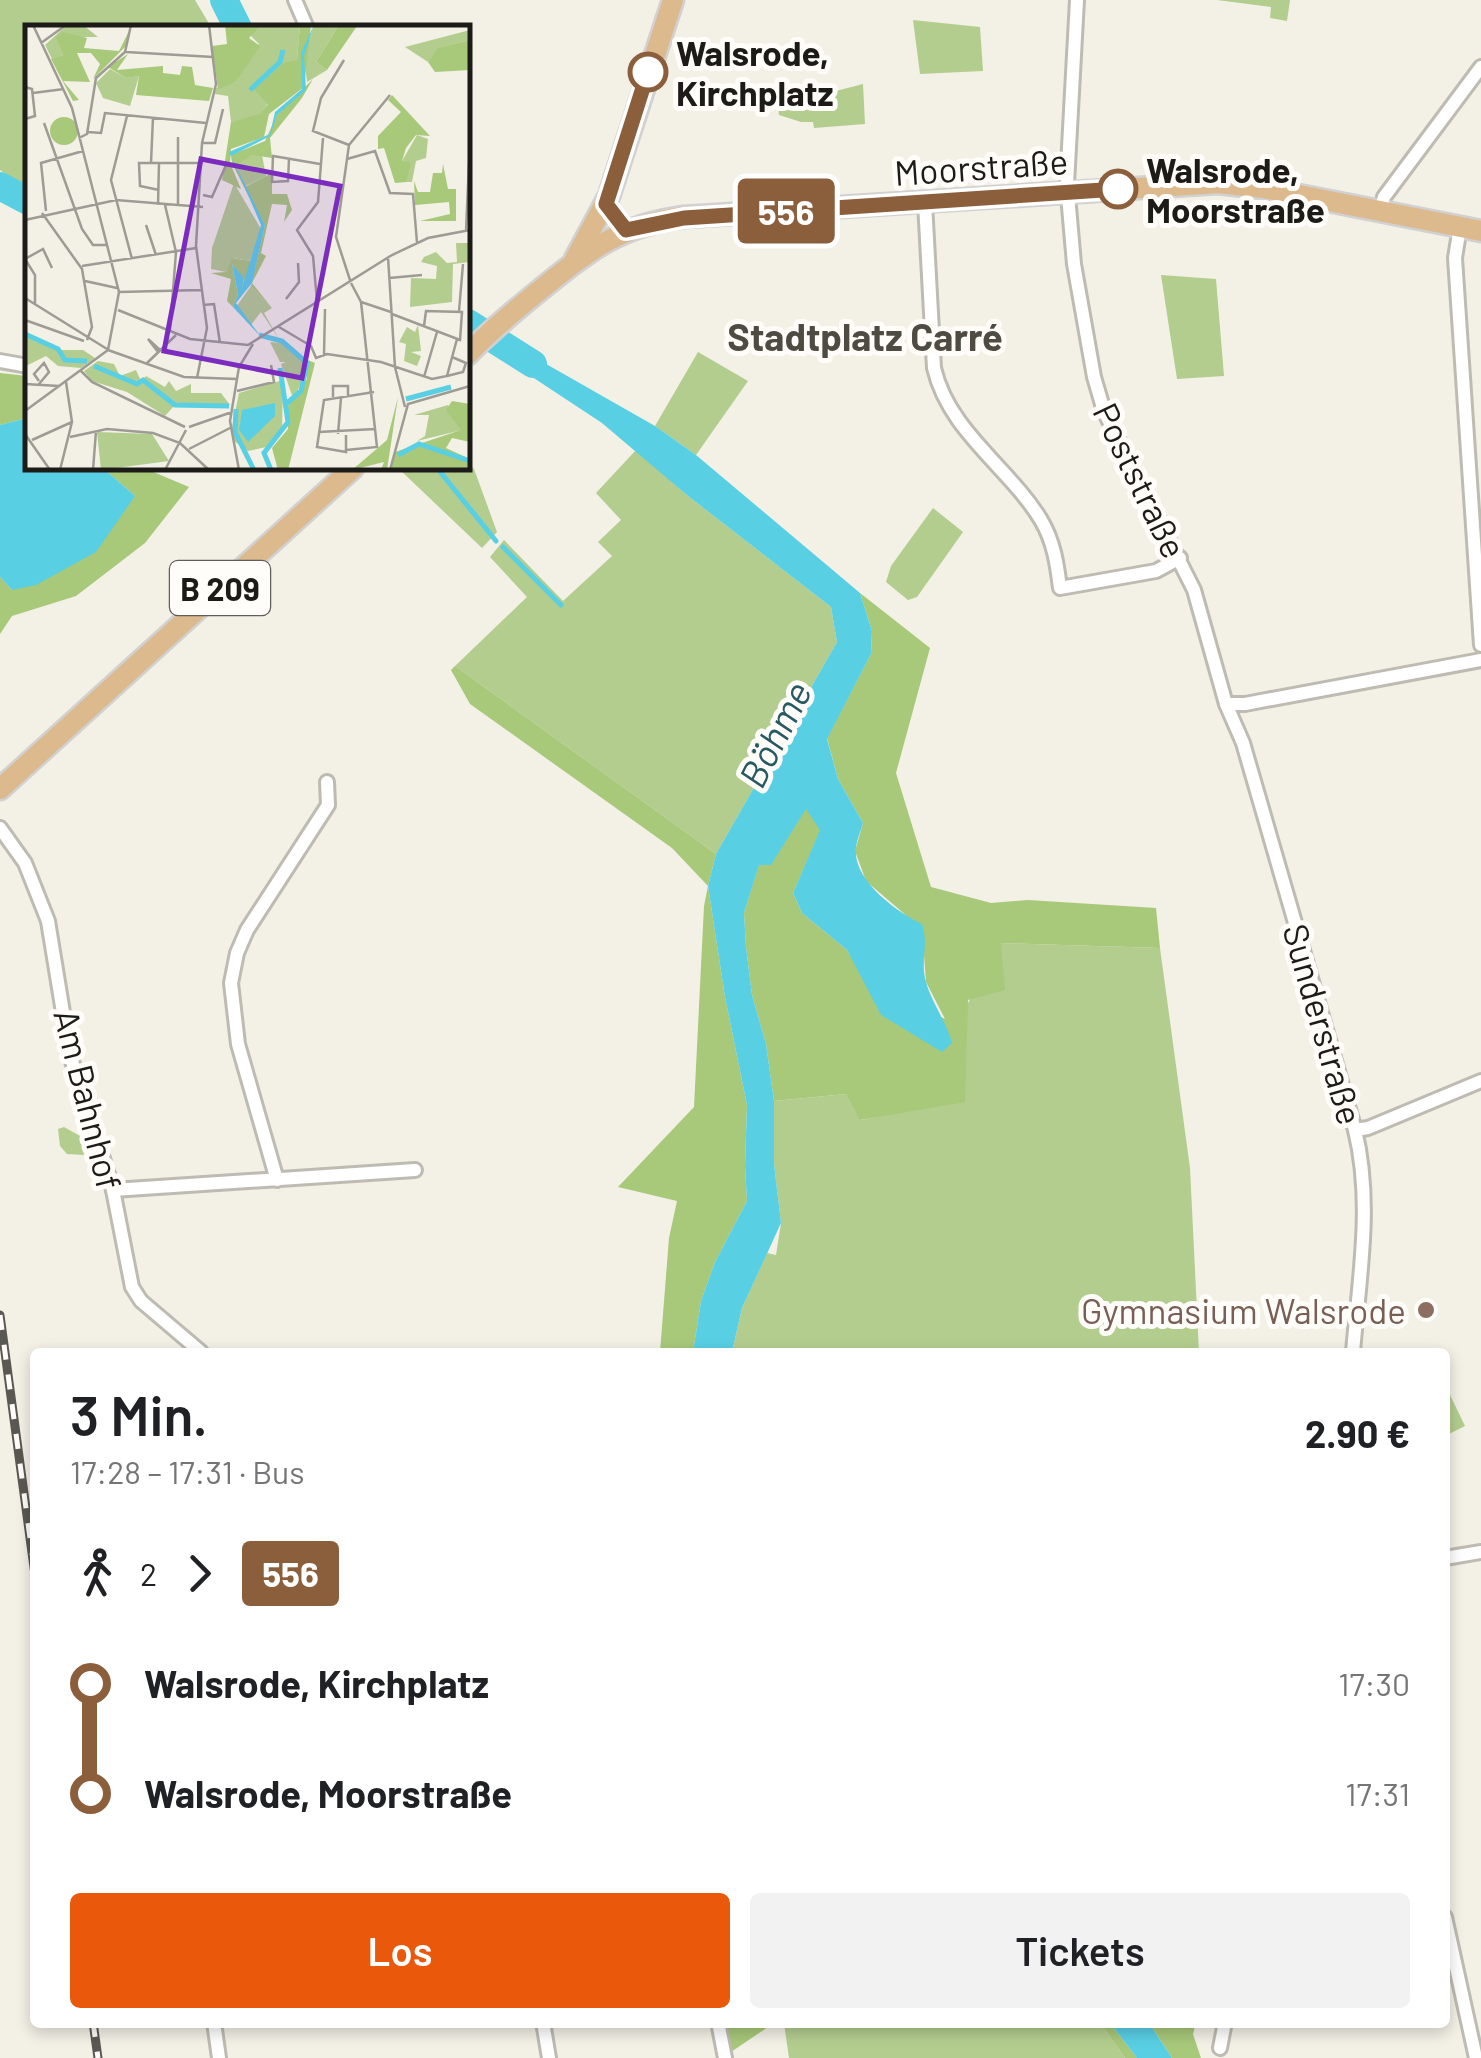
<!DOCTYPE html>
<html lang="de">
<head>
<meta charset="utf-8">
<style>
	:root { --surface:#fff; --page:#f2f2f2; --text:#202124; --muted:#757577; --accent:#ea580c }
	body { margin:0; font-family:Barlow,sans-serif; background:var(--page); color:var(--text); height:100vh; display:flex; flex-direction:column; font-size:38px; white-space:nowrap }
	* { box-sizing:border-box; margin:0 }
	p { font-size:32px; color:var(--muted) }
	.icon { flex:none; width:55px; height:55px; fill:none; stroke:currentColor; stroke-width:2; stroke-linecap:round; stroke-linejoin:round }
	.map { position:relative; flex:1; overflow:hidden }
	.drawer { position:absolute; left:30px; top:1348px; width:1420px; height:680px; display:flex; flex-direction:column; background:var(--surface); border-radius:10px; box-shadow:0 5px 15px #0003 }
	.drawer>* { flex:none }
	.badge { padding:0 20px; border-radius:8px; font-size:35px; line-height:65px }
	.map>.badge { position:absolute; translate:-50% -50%; box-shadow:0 0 0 5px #fff }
	.legs { display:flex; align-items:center; gap:15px; height:110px; padding:0 40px; font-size:32px }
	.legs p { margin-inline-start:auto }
	.overview { display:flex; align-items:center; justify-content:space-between; height:170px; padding:0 40px }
	h1 { font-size:55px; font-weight:600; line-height:75px }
	.action { display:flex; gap:20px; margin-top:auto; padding:20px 40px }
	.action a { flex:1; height:115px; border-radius:10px; background:var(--accent); color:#fff; font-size:40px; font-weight:600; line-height:115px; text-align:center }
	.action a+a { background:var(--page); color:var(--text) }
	ul { padding:0 40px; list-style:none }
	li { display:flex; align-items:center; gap:35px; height:110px; font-size:38px }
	li i { display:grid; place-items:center; width:15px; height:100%; margin:0 12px; background:currentColor }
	li i::after { content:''; width:25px; height:25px; margin:-12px; border:8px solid; border-radius:50%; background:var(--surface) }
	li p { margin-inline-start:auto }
	li:first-child i { background:linear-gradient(#0000 50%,currentColor 0) }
	li:last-child i { background:linear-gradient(currentColor 50%,#0000 0) }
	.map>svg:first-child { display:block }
</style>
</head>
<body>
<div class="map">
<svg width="1481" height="2058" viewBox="0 0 1481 2058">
	<rect width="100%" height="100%" fill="#f3f0e6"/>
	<g fill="#b3cd8f">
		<polygon points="0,0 195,0 211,27 28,28 27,191 0,170"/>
		<polygon points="1217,0 1290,0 1287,21 1270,18 1271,7"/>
		<polygon points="913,20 980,27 983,71 920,74"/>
		<polygon points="863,84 865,124 814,128 813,122 801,122 779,115 778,106"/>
		<polygon points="1161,275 1216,279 1224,376 1177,379"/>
		<polygon points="698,352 748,381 696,455 655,426"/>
		<polygon points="636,450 688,496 831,607 837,642 716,854 455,666 527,597 490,557 504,540 563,601 612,556 598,542 621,520 596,493"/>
		<polygon points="468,462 474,469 497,532 482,548 398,468 468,468"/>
		<polygon points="933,508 963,532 917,597 908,600 886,582 891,566"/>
		<polygon points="1000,943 1160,948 1190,1168 1199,1352 732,1352 742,1308 767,1253 776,1255 781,1223 774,1164 774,1101 846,1094 861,1120 911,1110"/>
		<polygon points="64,1127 80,1136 84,1155 67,1154 60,1146 58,1129"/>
		<polygon points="1450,1395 1465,1426 1445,1436 1445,1397"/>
		<polygon points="784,2023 1100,2023 1125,2058 789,2058"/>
	</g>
	<g fill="#a8c87a">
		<polygon points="0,373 27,376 27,418 0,425"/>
		<polygon points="103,468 144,468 189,487 145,543 76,596 12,616 0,634 0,577 12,590 135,496"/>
		<polygon points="860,593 930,648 896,773 931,887 991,903 1028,900 1156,908 1160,948 1001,943 1005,990 968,1000 965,1102 860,1120 846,1094 774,1101 766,1044 752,995 746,947 744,913 759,864 771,864 806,808 821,829 793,893 802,913 847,950 863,977 945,1019 926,982 924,955 908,917 866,881 855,851 863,823 838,779 827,738 871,654 872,631"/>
		<polygon points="455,666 716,854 708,886 725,997 747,1105 745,1166 747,1201 715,1262 701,1301 693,1352 660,1352 669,1238 677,1201 618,1187 694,1107 704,906 708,886 672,848 470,704 451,670"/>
		<polygon points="715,2023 774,2023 722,2058"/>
		<polygon points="1100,2023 1110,2023 1137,2058 1125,2058"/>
		<polygon points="1149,2023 1196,2023 1193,2034 1201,2058 1172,2058"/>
	</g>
	<g fill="#59cfe4">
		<path d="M506 341 655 426 696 455 860 593 872 631 871 654 827 739 838 779 863 823C861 831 857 839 856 847 852 880 897 912 922 924 929 943 920 962 926 982 932 1003 946 1021 952 1043L942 1052 881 1015 847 950 802 913 793 893 820 830 806 809 771 865H759L744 913 746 947 752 995 766 1044 774 1101V1164L781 1223 742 1308 732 1352H693L701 1301 715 1262 747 1201 745 1166 747 1105 725 997 708 886 716 854 837 642 831 607 688 496 602 423 493 351Z"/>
		<polygon points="27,418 28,468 103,468 135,496 96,552 36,585 12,590 0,577 0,425"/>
		<polygon points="1110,2023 1149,2023 1172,2058 1137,2058"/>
	</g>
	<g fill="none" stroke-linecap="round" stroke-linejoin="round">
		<g stroke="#59cfe4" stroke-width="5">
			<polyline points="437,468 496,541"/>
			<polyline points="503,547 561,605"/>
		</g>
		<g stroke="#59cfe4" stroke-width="28">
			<polyline points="224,0 238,28"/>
			<polyline points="0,186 28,201"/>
			<polyline points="468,323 533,364"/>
		</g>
		<g stroke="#bebbb2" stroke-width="18">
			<g id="minor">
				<polyline points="295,0 307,28"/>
				<path d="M1077 0 1067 184 1074 264 1094 377 1104 411 1194 590 1226 704 1243 743 1355 1130C1373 1203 1359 1279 1353 1352"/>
				<path d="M925 203 934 368C949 432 1009 467 1041 520 1054 542 1057 564 1060 588L1156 571 1180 558"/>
				<polyline points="1380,212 1384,197 1481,67"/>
				<polyline points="1460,227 1455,258 1481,645"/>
				<polyline points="0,361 28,366"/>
				<polyline points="1226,704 1245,704 1481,660"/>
				<polyline points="0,828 25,863 48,921 70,1055 113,1190 132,1287 141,1301 201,1352"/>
				<polyline points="1355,1130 1368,1128 1481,1081"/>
				<polyline points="277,1180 238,1044 231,983 237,953 247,930 328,805 327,782"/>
				<polyline points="113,1190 415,1170"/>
				<polyline points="1445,1558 1481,1552"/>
				<polyline points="1445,1917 1476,2058"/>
				<polyline points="214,2022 219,2058"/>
				<polyline points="543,2022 549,2058"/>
				<polyline points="718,2022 725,2058"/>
				<polyline points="1220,2048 1225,2022"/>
			</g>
		</g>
		<g stroke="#d2d1d1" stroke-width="25">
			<g id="primary">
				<polyline points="575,259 609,196 673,0"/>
				<path d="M468 354C492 329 518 308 545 286 592 248 622 225 684 217L1218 183 1263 188 1481 231"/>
				<polyline points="0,789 353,468"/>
			</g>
		</g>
		<use href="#minor" stroke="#fff" stroke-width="12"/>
		<use href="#primary" stroke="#ddb98e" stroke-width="20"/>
		<g stroke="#5a5853" stroke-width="9">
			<g id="rail">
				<polyline points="0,1315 35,1575"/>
				<polyline points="93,2022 98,2058"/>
			</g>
		</g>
		<use href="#rail" stroke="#fffdf9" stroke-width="5" stroke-dasharray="15" stroke-linecap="butt"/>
	</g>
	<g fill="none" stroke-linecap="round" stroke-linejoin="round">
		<g stroke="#fff" stroke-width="22">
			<polyline id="line-1" points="648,72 606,204 626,230 684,218 1118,189"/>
		</g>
		<use href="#line-1" stroke="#8b5e3c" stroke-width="15"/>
	</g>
	<g fill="#fff" stroke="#8b5e3c" stroke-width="5">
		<circle cx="648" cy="72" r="18"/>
		<circle cx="1118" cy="189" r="18"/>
	</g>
	<circle fill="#8d6e63" stroke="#fffdf9" stroke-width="4" cx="1426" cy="1310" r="10"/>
	<g text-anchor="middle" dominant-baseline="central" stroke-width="10" stroke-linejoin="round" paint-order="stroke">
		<rect fill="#fffdf9" stroke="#615f5c" stroke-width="2.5" x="170" y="561" width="100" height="54" rx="8"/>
		<g font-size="32" font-weight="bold" fill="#1d1b18">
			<text x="220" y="588">B 209</text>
		</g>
		<g font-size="35" font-weight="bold" fill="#1d1b18" stroke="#fffdf9" text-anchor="start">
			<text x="676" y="52">Walsrode,<tspan x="676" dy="40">Kirchplatz</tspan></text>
			<text x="1146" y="169">Walsrode,<tspan x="1146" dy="40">Moorstraße</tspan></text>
		</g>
		<g font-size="35" fill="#1d1b18" stroke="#fffdf9">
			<text transform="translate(981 166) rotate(-4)">Moorstraße</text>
			<text transform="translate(1141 480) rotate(64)">Poststraße</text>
			<text transform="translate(1324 1024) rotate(74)">Sunderstraße</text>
			<text transform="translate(89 1099) rotate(76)">Am Bahnhof</text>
		</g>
		<g font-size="35" fill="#785e54" stroke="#fffdf9" text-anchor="end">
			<text x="1406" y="1310">Gymnasium Walsrode</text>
		</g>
		<g font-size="38" font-weight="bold" fill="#4e4b43" stroke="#fffdf9">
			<text x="865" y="336">Stadtplatz Carré</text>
		</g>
		<g font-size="38" font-style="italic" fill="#275963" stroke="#fffdf9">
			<text transform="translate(774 734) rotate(-63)">Böhme</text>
		</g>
	</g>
	<g transform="translate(25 25)">
		<rect width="445" height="445" fill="#f3f0e6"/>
		<path d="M42 0H58L73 12H32L38 30 27 34 20 20ZM236 0H275L272 35 235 90 206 97 203 71 190 69 191 63 211 57 234 19 225 10ZM289 0H314L291 37 302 45 282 57 279 31ZM445 5V15L414 23 403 37 380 22ZM85 44 101 53 114 51 105 81 78 73 71 58ZM392 110 403 114 401 133 391 136 387 157H381L377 136ZM227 130H237L241 151 219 162 209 140ZM209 158 236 204 225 236 208 233 201 247 186 244 187 223ZM431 218H445V237L428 239 427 277 385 282 386 253 411 254 412 241 396 237 399 232 411 227 422 238 432 237ZM226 261 247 283 239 288 254 314 236 287 226 300 211 282ZM393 300 396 326 386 327 396 331 392 341 379 336 381 319 374 317 382 302 390 307ZM0 310 36 325H58L70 333 56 343 33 341 21 331 1 341ZM245 317 256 318 282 340 269 376 256 339 261 337H255ZM73 336 89 339 95 351 111 345 116 356 121 351 140 362 144 356 151 366 166 359V368H196L205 380H150L140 391 102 367 67 356 59 346ZM258 355 257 406 241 422 223 426 209 416 207 402 214 368ZM423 380 437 405 392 416 400 411 404 390H389ZM72 407 127 409 144 436 76 445Z" fill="#b3cd8f"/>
		<path d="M200 0H236L224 13 235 21 211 57 193 64 187 21 202 19ZM275 0H286L279 62 244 89 239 112 206 124 205 138 216 164 197 155 206 97 235 89 243 79 229 64 259 38 272 35ZM314 0 332 1 302 45 291 37ZM38 7 62 13 59 23 94 26 103 8 102 20 68 54 75 39 66 28H52L65 57 38 56 54 75 48 76 26 34 38 30 31 12ZM445 15V45L410 47 403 37 413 23ZM103 29 92 45 138 41V48L155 50 157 41 167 42 170 60 188 63 184 76 111 70 114 51 101 53 83 42ZM288 54 277 73 245 113 247 133 227 130 210 141 220 162 247 148V169H262L267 185 259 197 262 180 247 179 236 228 241 231 227 258 247 283 226 261 240 200 222 168 207 138 206 130 240 116 252 90ZM367 70 405 111 391 110 381 123 377 136 386 138 381 157 370 158 359 123 353 124V111L376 87 363 75ZM25 106a14 14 0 1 1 28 0a14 14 0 1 1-28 0ZM418 139 423 164H431V196H395L425 189 424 177 390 180 389 156 393 167H405L408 148H417ZM207 233 225 236V247L217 263 219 254 207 239 213 269 208 282 202 276 206 254 186 248 201 247ZM278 333 290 338 263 445H253L247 423 263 404V381L282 354ZM373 372 362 445H356L359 437 327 445 362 415ZM427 376 445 379V417L427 413 421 423 445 434V445H366L370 427 436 405 421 385Z" fill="#a8c87a"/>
		<path d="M289 0 279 31 281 65 252 90 245 111 206 131 240 200 227 258 211 278 236 312 208 282 213 269 207 239 219 253 217 263 236 200 204 127 245 109 250 87 277 64 276 28ZM250 378V391L223 417 214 405 217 385Z" fill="#59cfe4"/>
		<path fill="none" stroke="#59cfe4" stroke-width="5" d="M225 65 255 37 258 25M0 309 33 324 40 335 62 336M234 310 257 316 282 338 276 366 261 379M69 341 112 359 118 355 150 380 204 381M381 374 426 362M211 384 210 407 229 445M373 430 394 419 445 436M246 445 239 428 263 397 255 343"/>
		<path fill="none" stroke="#9d9b94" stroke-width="2.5" d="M8 0 47 83 94 267 83 325M133 0 184 1M16 18 41 0M101 27 188 32M319 35 296 73 288 106 324 120M0 62 7 64 10 91 0 94M8 68 39 64M102 91 86 155 107 234M19 98 57 204 68 220H82M63 107 76 108 80 88 181 98M153 112V181M54 113 62 109 71 53 100 27 106 0M177 118H190L198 84M264 134 263 156 247 157 248 131 295 139M322 134 350 126 365 168 388 169 392 218M126 138 128 92M134 165 115 161 114 138H177M178 170 187 172 201 140M133 180 134 138M140 180 151 227 145 305M21 186 16 138 58 126M17 188 57 244 67 302 62 315M0 195 91 175 178 182M121 200 131 230M441 206 444 137M363 232 370 342 380 382M0 234 10 250V279M0 234 18 224 27 243M57 241 171 223M364 253 397 250M325 255 311 212 324 120 365 70M60 256 92 263M326 258 336 277 366 287M94 267 176 265M0 273 82 324M261 274 274 257 273 238M292 276 288 231 272 205 293 177 298 113M336 277 350 404M178 280 189 279 195 318M93 285 165 314 223 320 367 230 403 213 445 205M434 286 438 239M367 289 435 315 437 287 401 286 399 301M0 295 59 316M254 302 286 321 291 333 302 329 356 337 407 354 422 351 432 314M83 325 159 352 212 354M133 327 123 314 135 325M299 330 300 284M121 339 151 310M56 346 67 357 160 402M422 351 438 347 441 338 427 332M399 352 412 307M172 353 182 303 171 221 177 118 191 59 184 0M0 359 34 361M14 359 24 347 19 338 9 349 14 356M212 366 249 357 246 340M308 372V361H323V372M0 386 83 325M164 402 207 387M294 407 350 404M0 409 25 445M313 409 316 373M321 410V427L292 422 299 375 349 367M45 412 82 404 128 408 155 418 184 445M7 415 47 397M164 424 205 403M321 425 352 422 350 404M35 445 47 397 41 357M68 445 71 406M140 445 161 405M214 445 205 396 214 342 228 319M365 445 383 379 445 361"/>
		<path fill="#7b2cbf" fill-opacity="0.15" stroke="#7b2cbf" stroke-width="5" d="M176 134 315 161 277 353 139 326Z"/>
		<rect width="445" height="445" fill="none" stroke="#1d1b18" stroke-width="5"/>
	</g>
</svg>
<b class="badge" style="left:786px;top:211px;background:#8b5e3c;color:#fff">556</b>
<section class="drawer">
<div class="overview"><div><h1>3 Min.</h1><p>17:28 – 17:31 · Bus</p></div><b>2.90 €</b></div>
<div class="legs"><svg class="icon" aria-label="walk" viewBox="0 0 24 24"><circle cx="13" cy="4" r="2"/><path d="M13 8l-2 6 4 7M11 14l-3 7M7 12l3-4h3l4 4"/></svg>2<svg class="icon" aria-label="forward" viewBox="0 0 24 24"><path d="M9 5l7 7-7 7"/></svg><b class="badge" style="background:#8b5e3c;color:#fff">556</b></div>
<ul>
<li><i style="color:#8b5e3c"></i><b>Walsrode, Kirchplatz</b><p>17:30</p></li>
<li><i style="color:#8b5e3c"></i><b>Walsrode, Moorstraße</b><p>17:31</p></li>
</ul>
<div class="action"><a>Los</a><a>Tickets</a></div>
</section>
</div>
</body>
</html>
